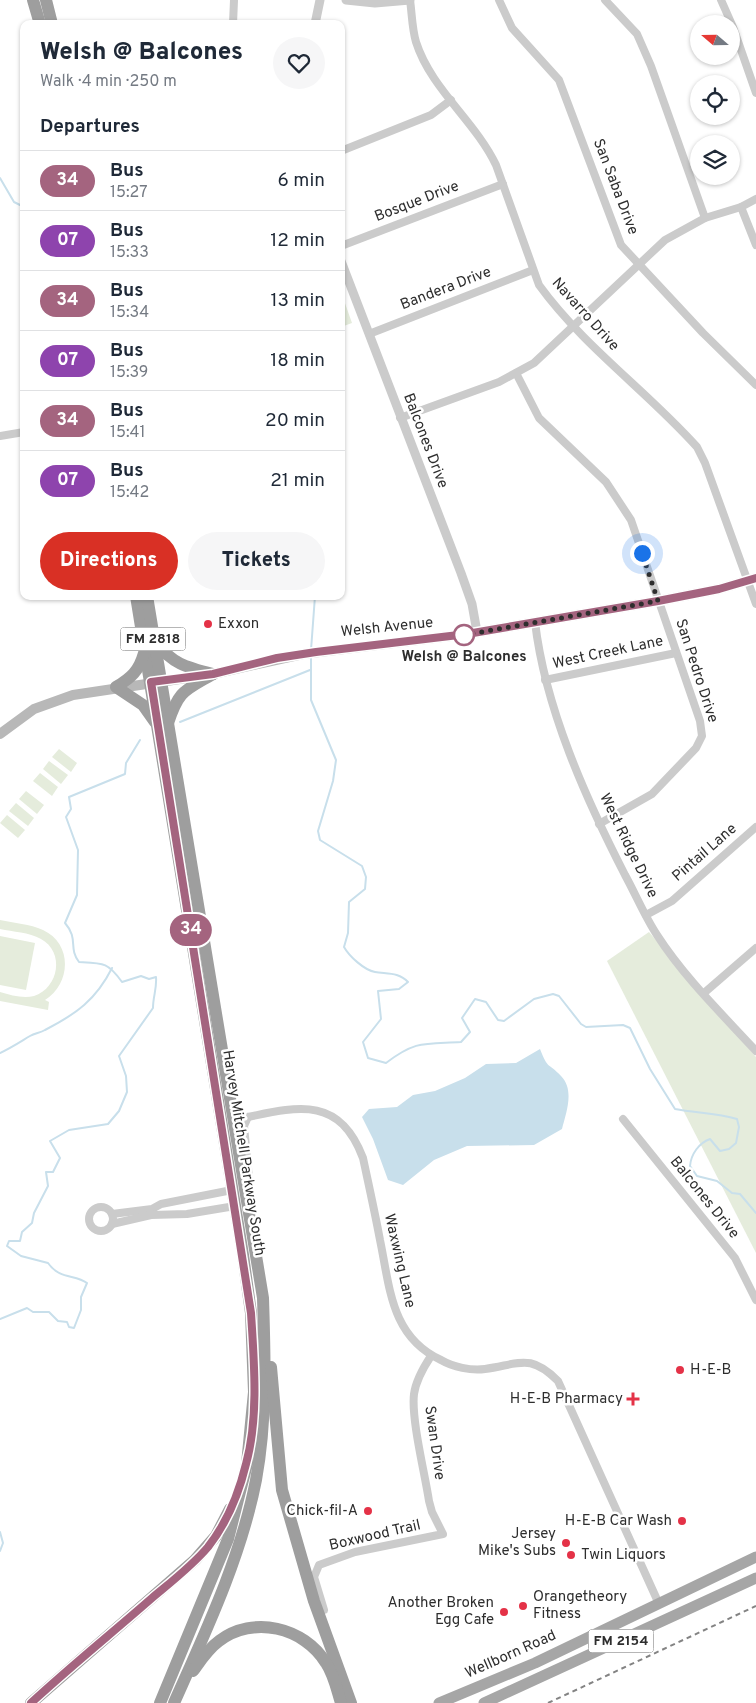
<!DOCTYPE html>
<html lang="en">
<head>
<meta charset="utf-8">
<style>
	:root { --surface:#fff; --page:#f6f6f7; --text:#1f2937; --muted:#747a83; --line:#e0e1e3; --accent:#d93025 }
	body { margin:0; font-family:Overpass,sans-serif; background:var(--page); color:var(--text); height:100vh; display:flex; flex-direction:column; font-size:19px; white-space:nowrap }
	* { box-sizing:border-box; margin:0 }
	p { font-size:16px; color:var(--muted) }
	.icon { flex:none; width:28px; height:28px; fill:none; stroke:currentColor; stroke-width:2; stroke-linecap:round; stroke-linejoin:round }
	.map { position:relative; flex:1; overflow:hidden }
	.sheet { position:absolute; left:20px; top:20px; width:325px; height:580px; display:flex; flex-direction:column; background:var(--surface); border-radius:10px; box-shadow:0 1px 4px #0004 }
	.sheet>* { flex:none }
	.badge { padding:0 10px; border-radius:16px; font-size:18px; line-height:32px }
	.needle { width:32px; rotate:290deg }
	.buttons { position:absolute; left:690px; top:15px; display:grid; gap:10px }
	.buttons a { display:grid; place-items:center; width:50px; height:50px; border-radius:50%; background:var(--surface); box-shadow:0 1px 4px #0004; font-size:25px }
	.you { position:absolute; width:25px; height:25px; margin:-12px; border:4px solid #fff; border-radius:50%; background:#1a73e8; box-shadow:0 0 0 8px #1a73e833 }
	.map>.badge { position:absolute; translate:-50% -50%; box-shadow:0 0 0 2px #fff }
	h2 { padding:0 20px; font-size:19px; line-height:45px }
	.round { display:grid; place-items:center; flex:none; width:52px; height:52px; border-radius:26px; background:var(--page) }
	.headline { display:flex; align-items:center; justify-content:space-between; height:85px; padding:0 20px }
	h1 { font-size:24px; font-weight:800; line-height:38px }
	.primary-button { display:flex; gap:10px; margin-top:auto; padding:10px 20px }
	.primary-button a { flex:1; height:58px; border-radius:30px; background:var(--accent); color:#fff; font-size:20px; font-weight:800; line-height:58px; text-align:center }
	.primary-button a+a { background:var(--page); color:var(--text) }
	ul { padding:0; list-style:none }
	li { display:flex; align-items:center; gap:15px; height:60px; padding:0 20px; border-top:1px solid var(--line) }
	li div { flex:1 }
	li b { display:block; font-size:19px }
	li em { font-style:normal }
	li .badge { min-width:55px; font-weight:700; text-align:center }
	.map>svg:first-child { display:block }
</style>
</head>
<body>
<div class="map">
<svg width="756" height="1703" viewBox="0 0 756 1703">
	<rect width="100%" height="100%" fill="#fff"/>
	<g fill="#e5ecdc">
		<polygon points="341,292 352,323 341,327"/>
		<polygon points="59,749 77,763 71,772 52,757"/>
		<polygon points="49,761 68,775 61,784 43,769"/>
		<polygon points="40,773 58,787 52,796 33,781"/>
		<polygon points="26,791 44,805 37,814 19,799"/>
		<polygon points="16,803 34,818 28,826 9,811"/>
		<polygon points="7,815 25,830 18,838 0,823"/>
		<path d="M0 920C14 923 30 924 43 930 73 944 71 984 45 1000L49 1002 48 1010 0 1001V992C11 995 23 999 34 996 59 988 65 952 41 939 29 932 13 932 0 929Z"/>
		<polygon points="649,932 756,1057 756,1253 607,961"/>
		<polygon points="0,936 35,943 26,990 0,985"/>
	</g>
	<path fill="#c8dfeb" d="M540 1049C548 1070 548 1062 561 1076 575 1090 566 1113 562 1129L534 1145 467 1146 434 1160 403 1185 388 1180 373 1139 362 1117 369 1109 397 1107 413 1095 435 1091 465 1078 486 1064 516 1063Z"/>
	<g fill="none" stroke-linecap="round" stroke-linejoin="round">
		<g stroke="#c8dfeb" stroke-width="2">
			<polyline points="0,178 14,202 24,207"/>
			<polyline points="311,650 315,596"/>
			<path d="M311 657V700L336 760 333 781 318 831 320 840 362 866 366 877 365 889 349 902 348 933 344 947C349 956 364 970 375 972 387 974 399 972 408 982L399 989 378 991 381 1019 363 1042 368 1058 386 1063C416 1040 425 1044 461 1042L470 1032 462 1018 475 999 486 1002 498 1020 504 1021 534 999 553 994 559 996 581 1024 586 1027 623 1025 630 1028 650 1069 675 1109C696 1113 717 1113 737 1119L739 1127 736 1143 729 1149 720 1151 710 1139C699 1143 691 1154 690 1166L697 1176 717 1181 732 1193 740 1194 756 1213"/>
			<polyline points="180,722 310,670"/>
			<path d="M0 1053C11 1048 20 1042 30 1036 35 1033 40 1033 45 1030 76 1014 96 1000 112 968"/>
			<path d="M0 1319 27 1308 33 1312H49L58 1321 67 1322 69 1327 74 1328 81 1310V1297L87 1283C75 1274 60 1280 48 1263L21 1256 7 1246 9 1241H20L22 1232 32 1223 34 1213 48 1186 46 1172H53L60 1158 50 1141 69 1130 108 1124 119 1111 127 1092 126 1076 119 1056 153 1008C153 996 157 989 156 977L149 979 141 976 122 982C108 962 103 963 79 962 68 948 79 939 65 923L77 895 78 850 66 817 71 809 69 797 125 774 126 763 140 740"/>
			<polyline points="0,1532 3,1543 0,1551"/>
		</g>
		<g stroke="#cbcbcb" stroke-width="8">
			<path d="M410 0C412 14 412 29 416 42 431 89 475 121 496 165L539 285C584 347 647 391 697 447L705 463 756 604"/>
			<polyline points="499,0 512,28 559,80 621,245 703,333 756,385"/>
			<polyline points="605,0 637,34 651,66 705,218"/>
			<polyline points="721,0 733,27 756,93"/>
			<polyline points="233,24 234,0"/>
			<polyline points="341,151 431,115 451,100"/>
			<polyline points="741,207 756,245"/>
			<polyline points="341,246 503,184"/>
			<polyline points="369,334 533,270"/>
			<polyline points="516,373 539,418 606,482 631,520 700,721 702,736 696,748 652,794 599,824"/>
			<polyline points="400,418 499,382 534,363 665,240 705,218 741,207 756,199"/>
			<polyline points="0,436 24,432"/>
			<path d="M535 622C545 708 586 799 625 875 636 895 645 917 657 935 684 977 722 1014 756 1051"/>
			<polyline points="545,680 676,653"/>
			<polyline points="646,915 672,901 756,827"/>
			<polyline points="704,993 756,948"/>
			<path d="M248 1117C300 1106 340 1097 363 1158 369 1186 375 1213 380 1240 390 1288 391 1337 441 1360 453 1367 471 1371 485 1369 520 1364 530 1353 558 1381L659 1604"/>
			<polyline points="248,1117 244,1126 251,1199"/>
			<polyline points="623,1119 735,1258 756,1300"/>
			<circle cx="101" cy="1219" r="12"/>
			<polyline points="112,1214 152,1209 161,1204 232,1190"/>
			<polyline points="112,1224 151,1215 187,1214 235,1206"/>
			<path d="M324 1610 314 1577 319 1565 355 1552 443 1534 432 1512 429 1501C425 1474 411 1419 414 1394 416 1380 423 1368 431 1356"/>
		</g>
		<g stroke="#cbcbcb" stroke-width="9">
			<polyline points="346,0 375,3 410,0"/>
			<polyline points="315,24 320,0"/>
			<polyline points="341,261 461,573 472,604 477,632"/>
		</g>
		<polyline stroke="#b8b8b8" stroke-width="10" points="0,734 34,709 73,695 213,674 303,654 467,634 658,601 719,589 756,578"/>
		<g stroke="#a6a6a6" stroke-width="11">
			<polyline points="439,1703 535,1663 756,1557"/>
			<polyline points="484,1703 756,1578"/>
		</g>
		<g stroke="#9e9e9e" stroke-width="12">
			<polyline points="33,0 40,24"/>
			<polyline points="46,0 52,24"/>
			<polyline points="136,596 243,1255 251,1313 254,1392 247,1464 228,1539 160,1703"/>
			<path d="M147 596 263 1298C265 1358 267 1420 256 1480 241 1557 206 1631 174 1703"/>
			<path d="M154 641C173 664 185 667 213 674"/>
			<path d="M144 653C139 671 131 678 116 687L143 705 155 722"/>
			<path d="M168 723C179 690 184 691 213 674"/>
			<polyline points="271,1367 282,1490 314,1601 351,1703"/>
			<path d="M193 1671C201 1660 208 1649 219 1641 253 1615 304 1627 326 1663 334 1675 337 1690 341 1703"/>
			<polyline points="31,1703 195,1560 216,1536 230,1509"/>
		</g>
		<polyline stroke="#838383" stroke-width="2" stroke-dasharray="5 4" stroke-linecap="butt" points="548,1703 756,1606"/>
	</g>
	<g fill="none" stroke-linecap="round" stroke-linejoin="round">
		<g stroke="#fff" stroke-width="11">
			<path id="line" d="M31 1703C70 1667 112 1633 152 1598 171 1582 192 1566 208 1547 226 1524 239 1493 246 1464 259 1417 254 1361 251 1313L151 682 213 674 277 658 316 652 467 634 658 601 719 589 756 578"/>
		</g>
		<use href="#line" stroke="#a4647f" stroke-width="8"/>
		<polyline stroke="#2e2e2e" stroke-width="5" stroke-dasharray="0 9" points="464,635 658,601 642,553"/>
	</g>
	<g fill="#e43247" stroke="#fff" stroke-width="2">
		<circle cx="208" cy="624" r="5"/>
		<circle cx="680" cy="1370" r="5"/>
		<path d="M630.5 1391.5h5v5h5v5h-5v5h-5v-5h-5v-5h5z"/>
		<circle cx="368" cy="1511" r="5"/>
		<circle cx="682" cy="1521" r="5"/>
		<circle cx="566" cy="1543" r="5"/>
		<circle cx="571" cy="1555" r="5"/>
		<circle cx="523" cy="1606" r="5"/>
		<circle cx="504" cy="1612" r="5"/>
	</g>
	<circle fill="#fff" stroke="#a4647f" stroke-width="2.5" cx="464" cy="635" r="10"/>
	<g text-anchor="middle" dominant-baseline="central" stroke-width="5" stroke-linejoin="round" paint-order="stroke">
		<g fill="#fff" stroke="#6d6d6d" stroke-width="1">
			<rect x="120.5" y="627.5" width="65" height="23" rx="4"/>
			<rect x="588.5" y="1629.5" width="65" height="23" rx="4"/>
		</g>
		<g font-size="14" font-weight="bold" fill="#2e2e2e">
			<text x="153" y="639">FM 2818</text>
			<text x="621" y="1641">FM 2154</text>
		</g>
		<g font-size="15" fill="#2e2e2e" stroke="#fff">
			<text transform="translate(615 187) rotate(69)">San Saba Drive</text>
			<text transform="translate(417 202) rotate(-21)">Bosque Drive</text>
			<text transform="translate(446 289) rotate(-21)">Bandera Drive</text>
			<text transform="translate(585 315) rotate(48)">Navarro Drive</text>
			<text transform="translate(425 441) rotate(69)">Balcones Drive</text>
			<text transform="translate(387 628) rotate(-6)">Welsh Avenue</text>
			<text transform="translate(608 653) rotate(-12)">West Creek Lane</text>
			<text transform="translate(696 671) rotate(72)">San Pedro Drive</text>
			<text transform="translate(628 846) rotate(64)">West Ridge Drive</text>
			<text transform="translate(705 853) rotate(-41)">Pintail Lane</text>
			<text transform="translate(243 1153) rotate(81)">Harvey Mitchell Parkway South</text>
			<text transform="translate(704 1198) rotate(51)">Balcones Drive</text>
			<text transform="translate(399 1261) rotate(77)">Waxwing Lane</text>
			<text transform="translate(434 1443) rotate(82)">Swan Drive</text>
			<text transform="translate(375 1536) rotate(-13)">Boxwood Trail</text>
			<text transform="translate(511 1655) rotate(-24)">Wellborn Road</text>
		</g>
		<g font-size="15" fill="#2e2e2e" stroke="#fff" text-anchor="end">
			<text x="218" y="624" text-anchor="start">Exxon</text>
			<text x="690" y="1370" text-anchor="start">H-E-B</text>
			<text x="623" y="1399">H-E-B Pharmacy</text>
			<text x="358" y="1511">Chick-fil-A</text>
			<text x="672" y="1521">H-E-B Car Wash</text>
			<text x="556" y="1534">Jersey<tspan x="556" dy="17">Mike's Subs</tspan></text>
			<text x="581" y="1555" text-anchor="start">Twin Liquors</text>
			<text x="533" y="1597" text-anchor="start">Orangetheory<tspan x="533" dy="17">Fitness</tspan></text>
			<text x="494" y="1603">Another Broken<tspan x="494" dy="17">Egg Cafe</tspan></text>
		</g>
		<g font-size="15" font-weight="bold" fill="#2e2e2e" stroke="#fff">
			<text x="464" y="657">Welsh @ Balcones</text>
		</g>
	</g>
</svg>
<div class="buttons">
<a><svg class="needle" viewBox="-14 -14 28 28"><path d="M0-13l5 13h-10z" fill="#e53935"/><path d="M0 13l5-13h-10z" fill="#747a83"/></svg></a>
<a><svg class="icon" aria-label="locate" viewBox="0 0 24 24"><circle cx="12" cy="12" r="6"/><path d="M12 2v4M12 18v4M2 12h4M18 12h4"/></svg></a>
<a><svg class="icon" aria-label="layers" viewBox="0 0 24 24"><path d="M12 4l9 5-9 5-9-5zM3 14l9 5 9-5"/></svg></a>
</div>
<div class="you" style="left:642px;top:553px"></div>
<b class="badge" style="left:191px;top:930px;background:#a4647f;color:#fff">34</b>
<section class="sheet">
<div class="headline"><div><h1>Welsh @ Balcones</h1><p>Walk · 4 min · 250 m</p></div><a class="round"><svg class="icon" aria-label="heart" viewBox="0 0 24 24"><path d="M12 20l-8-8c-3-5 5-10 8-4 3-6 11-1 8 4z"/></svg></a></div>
<h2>Departures</h2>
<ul>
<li><span class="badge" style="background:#a4647f;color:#fff">34</span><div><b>Bus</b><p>15:27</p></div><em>6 min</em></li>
<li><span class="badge" style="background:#8e44ad;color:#fff">07</span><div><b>Bus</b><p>15:33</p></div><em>12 min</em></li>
<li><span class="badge" style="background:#a4647f;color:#fff">34</span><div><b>Bus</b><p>15:34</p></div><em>13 min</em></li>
<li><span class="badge" style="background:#8e44ad;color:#fff">07</span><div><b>Bus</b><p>15:39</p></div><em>18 min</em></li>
<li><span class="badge" style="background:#a4647f;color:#fff">34</span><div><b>Bus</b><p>15:41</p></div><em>20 min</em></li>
<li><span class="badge" style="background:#8e44ad;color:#fff">07</span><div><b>Bus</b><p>15:42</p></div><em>21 min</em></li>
</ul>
<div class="primary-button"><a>Directions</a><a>Tickets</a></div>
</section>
</div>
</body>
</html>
